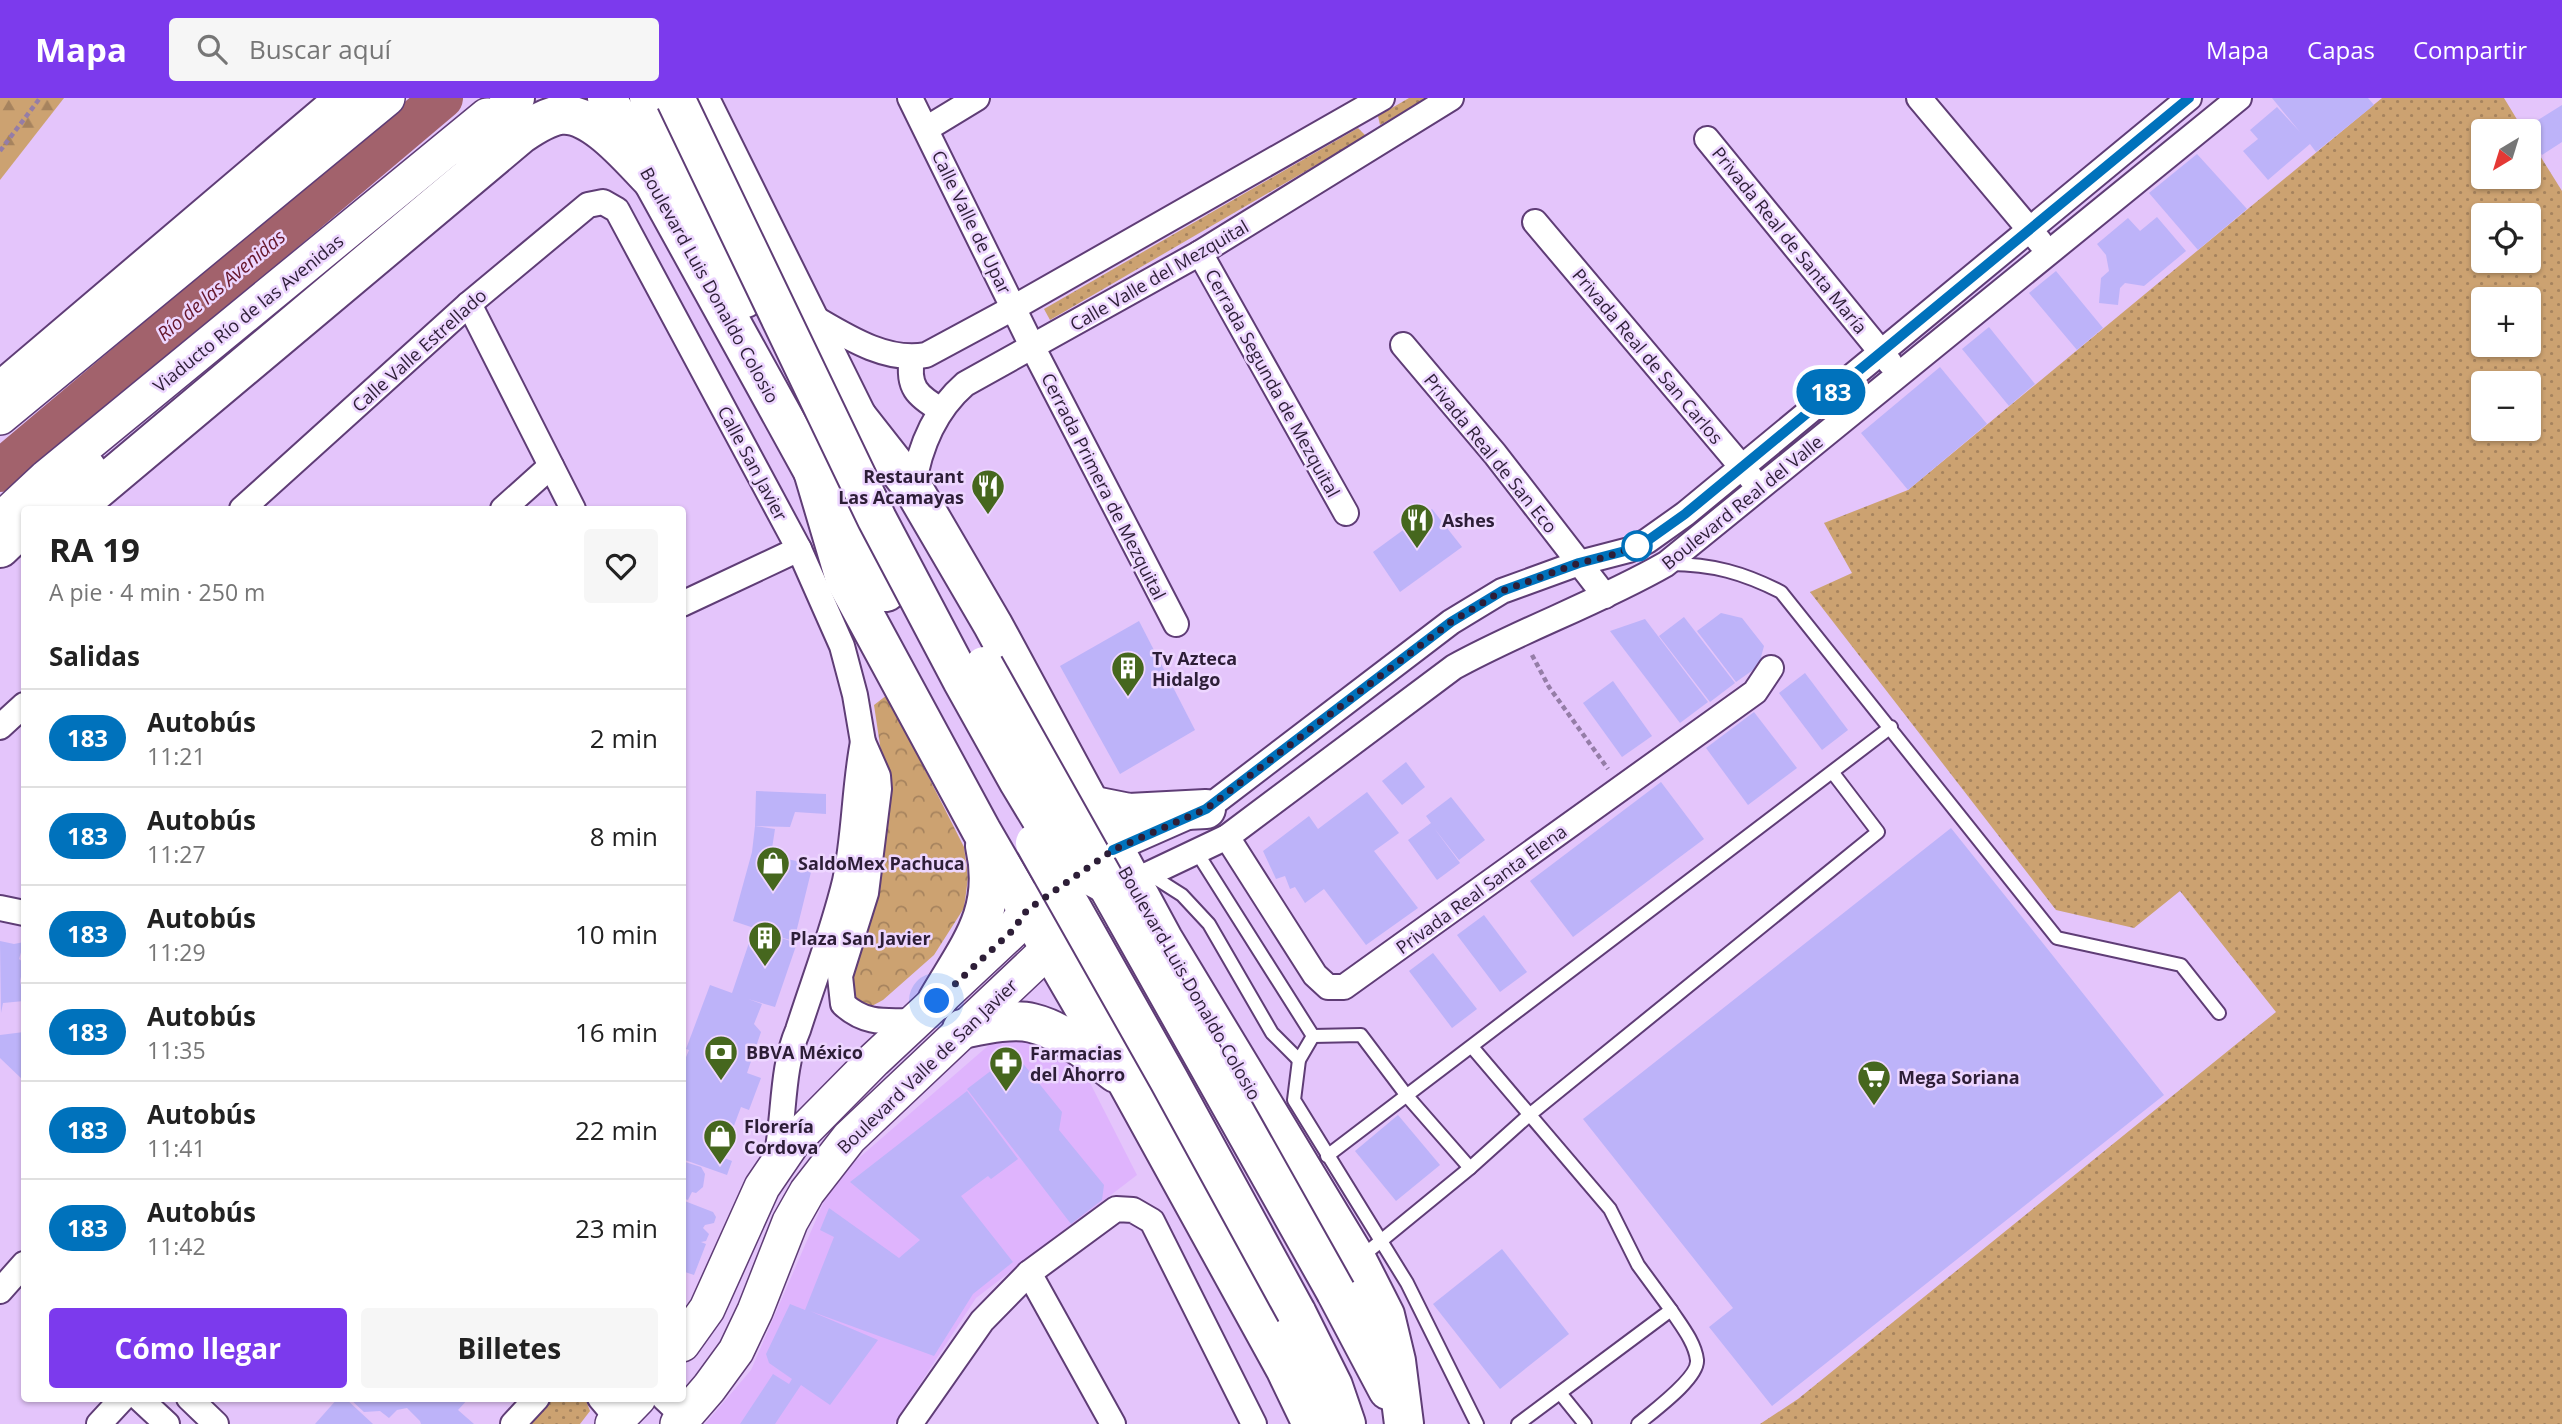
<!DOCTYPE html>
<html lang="es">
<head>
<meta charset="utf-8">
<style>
	:root { --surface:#fff; --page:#f6f6f6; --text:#222; --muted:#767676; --line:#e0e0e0; --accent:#7c3aed }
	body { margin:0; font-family:"Open Sans",sans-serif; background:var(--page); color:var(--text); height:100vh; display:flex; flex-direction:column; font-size:26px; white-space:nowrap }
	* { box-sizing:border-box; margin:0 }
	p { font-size:23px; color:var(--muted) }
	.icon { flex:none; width:38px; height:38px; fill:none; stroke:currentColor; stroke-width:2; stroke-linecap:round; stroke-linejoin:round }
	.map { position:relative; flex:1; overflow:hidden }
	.side { position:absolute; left:21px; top:408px; width:665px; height:896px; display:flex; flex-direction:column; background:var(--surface); border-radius:7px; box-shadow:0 2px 5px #0004 }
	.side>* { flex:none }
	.badge { padding:0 14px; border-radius:23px; font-size:24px; line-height:46px }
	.needle { width:46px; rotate:218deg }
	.buttons { position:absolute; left:2471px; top:21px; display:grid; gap:14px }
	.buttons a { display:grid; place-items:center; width:70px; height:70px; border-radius:7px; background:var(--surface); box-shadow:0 2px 5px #0004; font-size:35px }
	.you { position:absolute; width:35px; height:35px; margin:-18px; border:5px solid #fff; border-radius:50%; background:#1a73e8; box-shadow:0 0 0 10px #1a73e833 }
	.map>.badge { position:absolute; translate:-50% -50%; box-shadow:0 0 0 4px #fff }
	h2 { padding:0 28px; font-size:26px; line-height:63px }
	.round { display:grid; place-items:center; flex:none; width:74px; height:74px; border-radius:7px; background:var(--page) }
	.headline { display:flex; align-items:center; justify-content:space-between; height:119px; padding:0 28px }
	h1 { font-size:33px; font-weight:700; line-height:52px }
	.action { display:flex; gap:14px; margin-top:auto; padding:14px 28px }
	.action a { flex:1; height:80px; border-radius:7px; background:var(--accent); color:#fff; font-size:28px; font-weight:700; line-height:80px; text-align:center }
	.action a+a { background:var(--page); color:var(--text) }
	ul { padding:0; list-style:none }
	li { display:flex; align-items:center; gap:21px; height:98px; padding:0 28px; border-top:2px solid var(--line) }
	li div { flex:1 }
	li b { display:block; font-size:26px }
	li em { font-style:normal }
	li .badge { min-width:77px; font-weight:700; text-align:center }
	header { display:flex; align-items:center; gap:42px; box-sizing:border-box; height:98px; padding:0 35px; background:var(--accent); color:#fff }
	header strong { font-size:33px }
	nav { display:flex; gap:38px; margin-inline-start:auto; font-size:24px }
	.search { width:490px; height:63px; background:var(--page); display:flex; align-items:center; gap:18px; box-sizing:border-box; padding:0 24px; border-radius:7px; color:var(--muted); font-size:26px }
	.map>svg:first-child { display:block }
</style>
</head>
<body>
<header>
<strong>Mapa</strong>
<div class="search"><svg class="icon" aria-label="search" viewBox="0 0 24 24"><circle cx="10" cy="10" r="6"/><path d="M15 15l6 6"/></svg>Buscar aquí</div>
<nav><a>Mapa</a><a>Capas</a><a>Compartir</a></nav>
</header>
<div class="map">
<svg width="2562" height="1326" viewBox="0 0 2562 1326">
	<defs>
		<pattern id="grass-dots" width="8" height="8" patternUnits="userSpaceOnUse" patternTransform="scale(1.75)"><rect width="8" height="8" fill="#cca271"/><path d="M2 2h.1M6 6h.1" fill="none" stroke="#a6835e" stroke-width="1.8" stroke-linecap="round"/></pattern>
		<pattern id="forest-firs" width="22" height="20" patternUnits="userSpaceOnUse" patternTransform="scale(1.75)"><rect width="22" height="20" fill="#cca271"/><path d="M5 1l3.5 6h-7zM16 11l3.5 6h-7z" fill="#a6835e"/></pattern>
		<pattern id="park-crowns" width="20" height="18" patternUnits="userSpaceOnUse" patternTransform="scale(1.75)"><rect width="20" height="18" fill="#cca271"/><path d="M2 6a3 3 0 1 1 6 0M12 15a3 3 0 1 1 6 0" fill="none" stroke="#a6835e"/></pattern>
	</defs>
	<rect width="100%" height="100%" fill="#e4c5fb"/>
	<polygon fill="#dfb4fd" points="1029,935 1084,973 1137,1077 976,1200 894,1326 705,1326 751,1272 828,1094 845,1072 997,940"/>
	<g fill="url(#grass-dots)" fill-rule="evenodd">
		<polygon points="1409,0 1429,0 1380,27 1378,18"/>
		<path d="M2382 0H2504L2524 33H2483V79H2529V40L2562 93V1326H1760L1798 1301 2276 914 2180 793 2134 830 2056 812 1810 494 1852 475 1824 425 1908 392ZM2483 117H2529V163H2483ZM2483 201H2529V247H2483ZM2483 285H2529V331H2483Z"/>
		<polygon points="1358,30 1366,38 1050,222 1044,211"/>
		<polygon points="550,1300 585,1300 590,1313 580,1326 526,1326"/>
	</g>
	<polygon fill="url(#forest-firs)" points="0,0 64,0 0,82"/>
	<polygon fill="url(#park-crowns)" points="887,597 964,749 968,780 964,810 934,857 883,902 870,909 856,908 847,890 887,694 874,607"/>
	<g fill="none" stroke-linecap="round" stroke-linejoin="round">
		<polyline stroke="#a2626c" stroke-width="42" points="0,373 442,0"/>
	</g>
	<g fill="#bdb3f9">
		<polygon points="2272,0 2368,0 2374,7 2316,54 2310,46 2268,82 2243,53 2258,41 2250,32 2277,9 2300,34"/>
		<polygon points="2562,7 2562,44 2542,57 2525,30"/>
		<polygon points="2197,56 2247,111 2198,152 2149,95"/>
		<polygon points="2157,119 2186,153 2144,188 2125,185 2120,190 2118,207 2099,205 2101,180 2109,173 2106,157 2097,146 2128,120 2140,133"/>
		<polygon points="2056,173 2103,230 2077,252 2029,195"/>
		<polygon points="1989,229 2035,286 2009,308 1962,251"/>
		<polygon points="1940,269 1987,326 1908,392 1861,335"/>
		<polygon points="1432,411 1462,449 1400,494 1373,454"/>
		<polygon points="1721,515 1742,520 1764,548 1761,559 1763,565 1736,584 1697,533"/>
		<polygon points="1684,519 1735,585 1710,604 1659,538"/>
		<polygon points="1645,521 1708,604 1680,625 1610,533"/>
		<polygon points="1139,523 1195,632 1120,676 1060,568"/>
		<polygon points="1805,575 1848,632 1822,652 1779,595"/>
		<polygon points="1613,583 1652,638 1622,659 1583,605"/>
		<polygon points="1754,614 1797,670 1748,707 1706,650"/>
		<polygon points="1406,664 1425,689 1402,707 1382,683"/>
		<polygon points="1661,684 1704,741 1573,839 1530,783"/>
		<polygon points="756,693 826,696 826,716 795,714 790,729 755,728"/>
		<polygon points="1367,694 1399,735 1374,753 1418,810 1366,847 1324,791 1305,805 1295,789 1290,791 1285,778 1276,781 1263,753 1309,718 1318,731"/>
		<polygon points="1451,699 1485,742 1459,762 1434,730 1460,765 1437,782 1408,742 1431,725 1426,718"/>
		<polygon points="755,728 775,731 771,757 759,756 813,766 794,843 765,835 797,845 775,909 748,901 762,906 754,926 761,934 747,975 761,980 749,1012 741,1009 729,1041 721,1037 714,1056 732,1063 727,1077 682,1061 682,969 689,952 686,951 710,887 732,895 754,830 733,823 752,754"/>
		<polygon points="1951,730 2164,997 1772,1308 1709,1229 1733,1210 1583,1021"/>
		<polygon points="1484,817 1527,874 1500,894 1457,837"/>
		<polygon points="0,843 14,846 24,844 19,861 24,865 20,883 24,903 3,905 1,915"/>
		<polygon points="1433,855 1477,911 1452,930 1409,873"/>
		<polygon points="24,934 24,983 0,960 0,937"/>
		<polygon points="1005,962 1021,963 1062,1014 1059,1032 1104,1087 1102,1102 1071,1126 967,991"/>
		<polygon points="967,993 1018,1061 991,1081 988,1078 961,1098 1013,1164 973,1196 934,1258 810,1213 878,1242 830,1307 801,1287 775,1326 740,1326 773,1276 789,1286 792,1281 769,1265 766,1256 790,1206 805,1212 834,1139 820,1132 829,1110 899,1160 920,1142 850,1084"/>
		<polygon points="1398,1017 1440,1067 1396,1103 1355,1053"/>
		<polygon points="682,1063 701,1069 705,1076 703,1089 696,1095 692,1094 688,1102 682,1100"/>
		<polygon points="682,1102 713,1114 716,1119 714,1125 705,1127 703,1130 709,1136 706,1143 701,1144 706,1146 694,1177 682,1173"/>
		<polygon points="1502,1151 1569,1236 1500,1291 1433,1206"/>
		<polygon points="338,1300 345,1300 373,1326 315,1326"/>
		<polygon points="349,1300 469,1300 458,1312 474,1326 421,1326 420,1323 407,1310 397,1312 389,1320 380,1313 364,1314"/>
	</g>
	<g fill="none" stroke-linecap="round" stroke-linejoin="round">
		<g stroke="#5f3d76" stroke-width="16">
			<g id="service">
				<path d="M1670 466C1712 466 1744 475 1781 494L2057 840 2181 867 2219 915"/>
				<polyline points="1196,753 1313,938 1299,962 1294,1002 1407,1185 1477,1326"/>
				<polyline points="1149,776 1182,797 1209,826 1272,935 1299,962"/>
				<polyline points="1313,938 1361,937 1407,998 1470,1070"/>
				<polyline points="1472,949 1610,1111 1638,1167 1671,1212 1518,1326"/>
				<polyline points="1327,1058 1891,629"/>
				<polyline points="1360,1160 1470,1070 1528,1018 1878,734 1833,675"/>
				<polyline points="1560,1295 1585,1326"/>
				<path d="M1638 1326C1652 1314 1699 1280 1697 1262 1695 1244 1680 1226 1671 1212"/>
			</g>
		</g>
		<g stroke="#5f3d76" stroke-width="28">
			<g id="minor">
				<polyline points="910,0 1033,250 1176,526"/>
				<polyline points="1919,0 2040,144"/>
				<polyline points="926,31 977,0"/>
				<polyline points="1707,41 1890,265"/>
				<polyline points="1535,124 1751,380"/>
				<polyline points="1200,155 1346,415"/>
				<polyline points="469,206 573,411"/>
				<path d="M806 215C841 235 884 265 926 257L1015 209 1382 0"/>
				<polyline points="1403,247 1495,356 1605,498"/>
				<path d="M912 260C907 289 917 298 941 312"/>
				<path d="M913 390C919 351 934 313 965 286L1200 155 1451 0"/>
				<path d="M242 411 469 206 588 107 603 104 617 112 799 451 842 548 855 597 863 644 878 678 879 691 866 795 840 878 843 906C866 927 886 923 915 923"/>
				<polyline points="503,411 551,368"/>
				<polyline points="682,506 799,451"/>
				<polyline points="0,629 24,607"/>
				<polyline points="1227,739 1315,877 1328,889 1344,889 1755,594 1771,570"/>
				<polyline points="1113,752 1206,711 1451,524 1502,493 1579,465 1629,452 1647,443 1685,416 2189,0"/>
				<path d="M1133 787 1149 776 1227 739 1454 569C1523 531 1598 505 1666 466L2239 0"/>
				<polyline points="0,810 24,815"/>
				<path d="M776 1061C785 1018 781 971 798 932 814 882 833 833 845 783 855 737 854 690 863 644"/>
				<polyline points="1029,1175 1113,1326"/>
				<polyline points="0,1193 24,1166"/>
				<polyline points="139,1300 167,1326"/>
				<polyline points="189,1300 216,1326"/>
				<polyline points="600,1300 622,1326"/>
				<polyline points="664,1300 684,1319"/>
				<polyline points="99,1326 123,1300"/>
				<polyline points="513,1326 537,1300"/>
				<polyline points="910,1326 982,1223 1029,1175 1116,1111 1133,1112 1152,1123 1254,1326"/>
			</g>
		</g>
		<g stroke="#5f3d76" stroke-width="38">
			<g id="secondary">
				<polyline points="0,319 387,0"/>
				<polyline points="0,423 46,380 487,18"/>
				<polyline points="682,1246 707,1211 762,1089 792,1045 874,962 1013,832 1027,812 1049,797"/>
				<polyline points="613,1326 638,1300"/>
				<polyline points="678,1326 709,1290 736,1253 755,1213 790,1124 807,1094 849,1040 1050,850 1133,787"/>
			</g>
		</g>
		<g stroke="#5f3d76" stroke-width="42">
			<g id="primary">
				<polyline points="607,0 813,373 886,494"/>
				<polyline points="649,0 745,200"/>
				<polyline points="699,0 869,343"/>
				<polyline points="468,51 483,39 515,0"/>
				<polyline points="0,294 346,0"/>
				<polyline points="858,320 913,390 993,527 1163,841 1357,1162 1385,1217 1396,1263 1404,1326"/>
				<polyline points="813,373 845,481 981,732 1126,982 1285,1270 1312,1326"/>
				<polyline points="41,411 87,371"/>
				<path d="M74 411 521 36C533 28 546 19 560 17 593 13 631 61 652 82"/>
				<polyline points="0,450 24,427"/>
				<polyline points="1089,707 1129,715 1206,711"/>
				<path d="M937 903C969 848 1000 814 985 748"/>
				<path d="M962 931C982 927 1012 920 1032 925 1062 932 1092 957 1116 975"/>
				<polyline points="1336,1194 1388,1292"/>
				<polyline points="1296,1214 1333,1288 1346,1326"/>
			</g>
		</g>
		<g stroke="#957da7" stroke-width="4.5" stroke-dasharray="5 3.5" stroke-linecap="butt">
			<polyline points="0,53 40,0"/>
			<polyline points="1532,557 1549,589 1608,671"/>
		</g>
		<use href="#service" stroke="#fff" stroke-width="12"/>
		<use href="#minor" stroke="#fff" stroke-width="24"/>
		<use href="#secondary" stroke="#fff" stroke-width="35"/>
		<use href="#primary" stroke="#fff" stroke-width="38"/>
		<g stroke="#5f3d76" stroke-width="42" stroke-linecap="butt">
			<g id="primary-bridge">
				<polyline points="676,2 877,421 962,582 1019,684 1068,765 1108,787"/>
				<polyline points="984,568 1336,1194"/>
				<polyline points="1035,745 1169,982 1296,1214"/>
			</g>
		</g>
		<use href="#primary-bridge" stroke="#fff" stroke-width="38"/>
	</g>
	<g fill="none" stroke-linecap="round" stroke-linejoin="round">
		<g stroke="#fff" stroke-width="16">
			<polyline id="line" points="1113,752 1206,711 1451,524 1502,493 1579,465 1629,452 1647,443 1685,416 2189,0"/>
		</g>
		<use href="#line" stroke="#0072bc" stroke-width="10"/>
		<polyline stroke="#2d1e37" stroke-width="7" stroke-dasharray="0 12.6" points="937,903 1013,832 1027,812 1113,752 1206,711 1451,524 1502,493 1579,465 1606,459 1637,448"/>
	</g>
	<defs>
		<g id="restaurant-pin" transform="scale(1.75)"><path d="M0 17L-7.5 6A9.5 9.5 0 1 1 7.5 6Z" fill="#46671e" stroke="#edd6ff"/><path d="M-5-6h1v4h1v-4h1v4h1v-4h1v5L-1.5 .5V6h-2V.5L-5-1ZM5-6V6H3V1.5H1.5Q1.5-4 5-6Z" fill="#fff"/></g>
		<g id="building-pin" transform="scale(1.75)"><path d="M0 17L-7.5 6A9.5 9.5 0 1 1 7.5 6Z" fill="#46671e" stroke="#edd6ff"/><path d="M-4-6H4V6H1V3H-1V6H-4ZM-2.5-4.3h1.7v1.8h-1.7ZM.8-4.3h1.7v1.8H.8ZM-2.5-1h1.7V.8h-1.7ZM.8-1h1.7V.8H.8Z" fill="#fff"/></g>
		<g id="shop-pin" transform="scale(1.75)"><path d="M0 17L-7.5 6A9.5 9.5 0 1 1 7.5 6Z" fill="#46671e" stroke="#edd6ff"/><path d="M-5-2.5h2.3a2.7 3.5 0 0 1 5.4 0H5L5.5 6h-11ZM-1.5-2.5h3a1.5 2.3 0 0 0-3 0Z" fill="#fff"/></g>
		<g id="bank-pin" transform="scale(1.75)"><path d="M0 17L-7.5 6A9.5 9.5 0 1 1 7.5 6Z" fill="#46671e" stroke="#edd6ff"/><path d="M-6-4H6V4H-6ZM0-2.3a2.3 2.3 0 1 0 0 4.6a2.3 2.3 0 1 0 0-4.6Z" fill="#fff"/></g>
		<g id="pharmacy-pin" transform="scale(1.75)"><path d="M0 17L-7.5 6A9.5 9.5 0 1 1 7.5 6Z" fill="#46671e" stroke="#edd6ff"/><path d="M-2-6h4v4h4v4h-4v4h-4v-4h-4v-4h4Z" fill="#fff"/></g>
		<g id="supermarket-pin" transform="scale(1.75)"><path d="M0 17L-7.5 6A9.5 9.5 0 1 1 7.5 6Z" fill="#46671e" stroke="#edd6ff"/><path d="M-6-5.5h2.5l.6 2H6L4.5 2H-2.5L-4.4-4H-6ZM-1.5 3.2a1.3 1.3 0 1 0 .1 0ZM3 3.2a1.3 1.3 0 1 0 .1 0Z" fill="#fff"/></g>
	</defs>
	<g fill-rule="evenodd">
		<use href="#restaurant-pin" x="988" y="388"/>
		<use href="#restaurant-pin" x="1417" y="422"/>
		<use href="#building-pin" x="1128" y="570"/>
		<use href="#shop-pin" x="773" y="765"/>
		<use href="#building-pin" x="765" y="840"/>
		<use href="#bank-pin" x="721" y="954"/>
		<use href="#pharmacy-pin" x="1006" y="965"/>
		<use href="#supermarket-pin" x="1874" y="979"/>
		<use href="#shop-pin" x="720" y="1038"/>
	</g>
	<circle fill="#fff" stroke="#0072bc" stroke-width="3.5" cx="1637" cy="448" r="14"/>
	<g text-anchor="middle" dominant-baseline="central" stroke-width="5" stroke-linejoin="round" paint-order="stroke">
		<g font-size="18" fill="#2d1e37" stroke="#edd6ff">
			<text transform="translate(972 124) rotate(64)">Calle Valle de Upar</text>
			<text transform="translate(1790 142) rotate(51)">Privada Real de Santa María</text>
			<text transform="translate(1159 177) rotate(-30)">Calle Valle del Mezquital</text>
			<text transform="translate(710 187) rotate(61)">Boulevard Luis Donaldo Colosio</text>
			<text transform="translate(248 215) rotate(-39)">Viaducto Río de las Avenidas</text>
			<text transform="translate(419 252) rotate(-42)">Calle Valle Estrellado</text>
			<text transform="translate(1648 258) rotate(50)">Privada Real de San Carlos</text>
			<text transform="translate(1273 285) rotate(61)">Cerrada Segunda de Mezquital</text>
			<text transform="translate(1491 355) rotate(51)">Privada Real de San Eco</text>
			<text transform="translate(753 365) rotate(62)">Calle San Javier</text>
			<text transform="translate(1104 388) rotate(63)">Cerrada Primera de Mezquital</text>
			<text transform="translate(1742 404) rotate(-39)">Boulevard Real del Valle</text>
			<text transform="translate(1481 791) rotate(-36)">Privada Real Santa Elena</text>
			<text transform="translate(1190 885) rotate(60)">Boulevard Luis Donaldo Colosio</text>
			<text transform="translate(927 968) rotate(-44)">Boulevard Valle de San Javier</text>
		</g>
		<g font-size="18" font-weight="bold" fill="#2d1e37" stroke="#edd6ff" text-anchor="start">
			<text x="964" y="378" text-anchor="end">Restaurant<tspan x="964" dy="21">Las Acamayas</tspan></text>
			<text x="1442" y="422">Ashes</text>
			<text x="1152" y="560">Tv Azteca<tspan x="1152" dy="21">Hidalgo</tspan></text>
			<text x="798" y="765">SaldoMex Pachuca</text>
			<text x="790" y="840">Plaza San Javier</text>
			<text x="746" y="954">BBVA México</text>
			<text x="1030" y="955">Farmacias<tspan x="1030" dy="21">del Ahorro</tspan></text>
			<text x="1898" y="979">Mega Soriana</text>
			<text x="744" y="1028">Florería<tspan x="744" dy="21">Cordova</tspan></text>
		</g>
		<g font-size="19" font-style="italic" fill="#66162b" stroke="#edd6ff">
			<text transform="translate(221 187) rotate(-40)">Río de las Avenidas</text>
		</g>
	</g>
</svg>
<div class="buttons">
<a><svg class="needle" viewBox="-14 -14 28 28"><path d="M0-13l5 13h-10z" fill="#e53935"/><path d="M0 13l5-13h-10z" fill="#767676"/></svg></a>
<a><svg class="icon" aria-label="locate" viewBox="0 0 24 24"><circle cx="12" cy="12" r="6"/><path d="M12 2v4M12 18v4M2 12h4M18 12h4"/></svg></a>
<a>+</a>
<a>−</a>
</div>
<div class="you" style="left:937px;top:903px"></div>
<b class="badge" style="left:1831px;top:294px;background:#0072bc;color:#fff">183</b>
<section class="side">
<div class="headline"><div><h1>RA 19</h1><p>A pie · 4 min · 250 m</p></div><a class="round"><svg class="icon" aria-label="heart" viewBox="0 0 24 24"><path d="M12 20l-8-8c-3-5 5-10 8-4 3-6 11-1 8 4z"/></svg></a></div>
<h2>Salidas</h2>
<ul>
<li><span class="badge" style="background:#0072bc;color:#fff">183</span><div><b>Autobús</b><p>11:21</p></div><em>2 min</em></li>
<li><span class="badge" style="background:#0072bc;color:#fff">183</span><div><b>Autobús</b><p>11:27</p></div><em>8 min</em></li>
<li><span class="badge" style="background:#0072bc;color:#fff">183</span><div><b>Autobús</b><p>11:29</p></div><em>10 min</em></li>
<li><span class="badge" style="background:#0072bc;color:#fff">183</span><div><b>Autobús</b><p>11:35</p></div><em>16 min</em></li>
<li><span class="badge" style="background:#0072bc;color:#fff">183</span><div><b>Autobús</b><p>11:41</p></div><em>22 min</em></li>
<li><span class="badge" style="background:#0072bc;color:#fff">183</span><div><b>Autobús</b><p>11:42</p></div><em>23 min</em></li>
</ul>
<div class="action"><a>Cómo llegar</a><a>Billetes</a></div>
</section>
</div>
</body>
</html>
